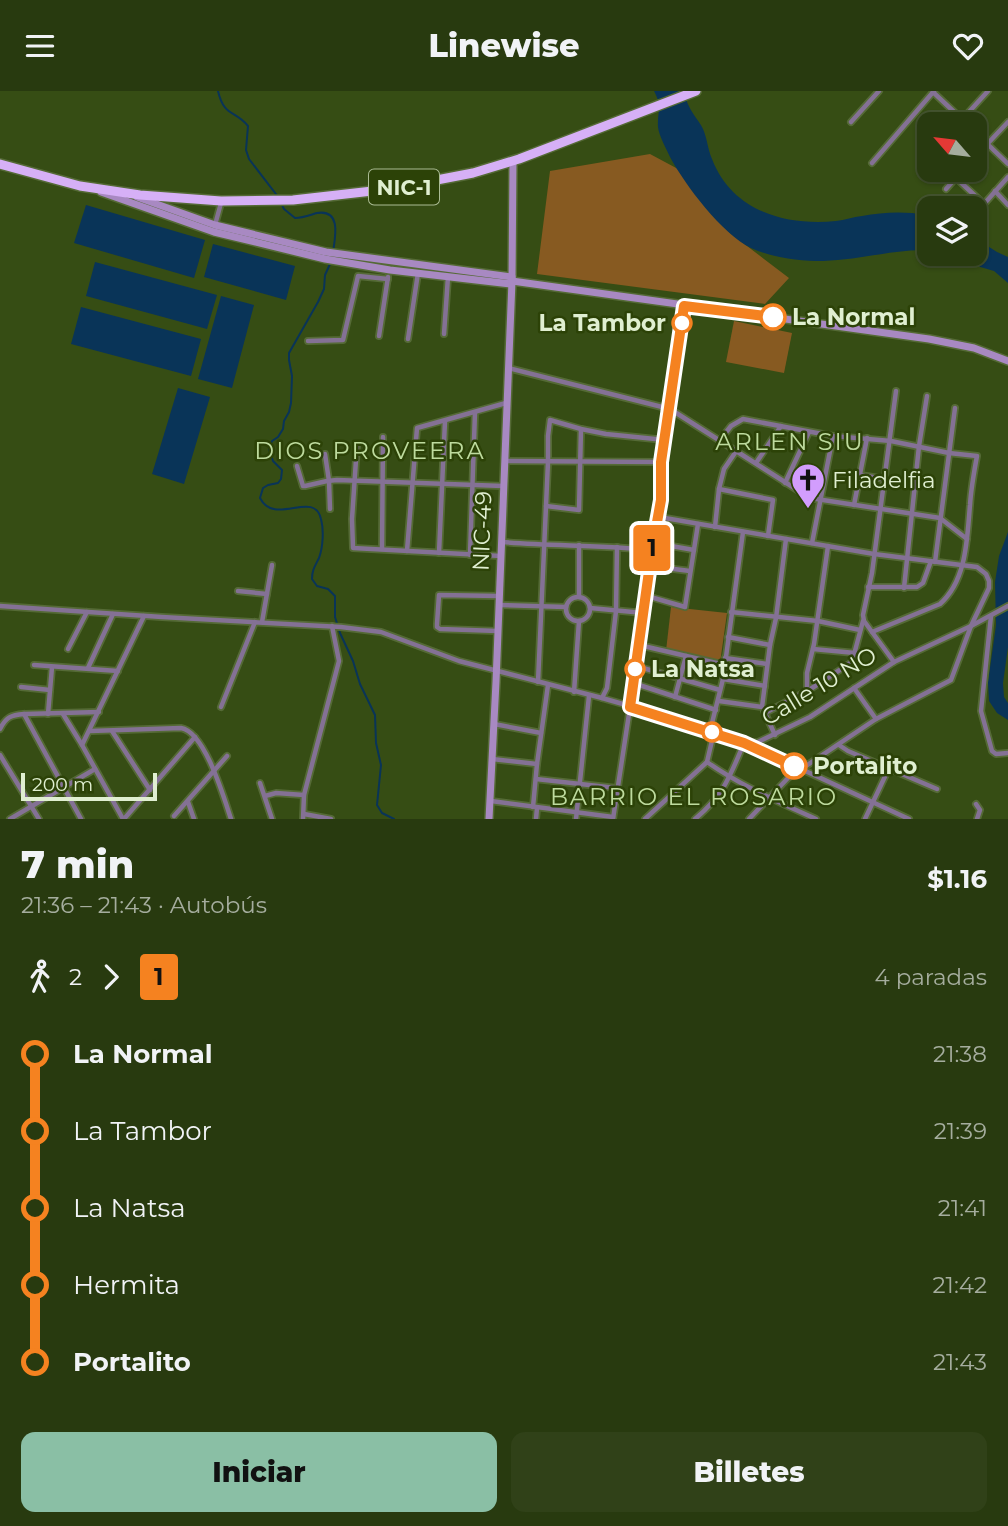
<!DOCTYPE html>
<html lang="es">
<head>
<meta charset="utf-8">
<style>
	:root { --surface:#283a0f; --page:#304118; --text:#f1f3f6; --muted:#a5ad9e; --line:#44542f; --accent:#8abfa5 }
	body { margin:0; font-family:Montserrat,sans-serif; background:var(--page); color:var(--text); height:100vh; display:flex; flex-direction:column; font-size:26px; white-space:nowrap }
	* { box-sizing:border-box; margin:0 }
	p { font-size:23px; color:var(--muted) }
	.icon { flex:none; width:38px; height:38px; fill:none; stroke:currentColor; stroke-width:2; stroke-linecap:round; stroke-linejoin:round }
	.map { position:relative; height:728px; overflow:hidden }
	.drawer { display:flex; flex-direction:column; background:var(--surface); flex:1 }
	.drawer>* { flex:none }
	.badge { padding:0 14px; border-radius:5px; font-size:24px; line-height:46px }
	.needle { width:46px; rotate:298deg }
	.controls { position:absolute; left:917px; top:21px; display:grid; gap:14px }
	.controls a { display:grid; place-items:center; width:70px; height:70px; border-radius:14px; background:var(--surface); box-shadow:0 2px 5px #0004,0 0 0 2px var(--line); font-size:35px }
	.scale { position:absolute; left:21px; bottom:18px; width:136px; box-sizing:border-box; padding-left:7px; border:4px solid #e0efd1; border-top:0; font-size:19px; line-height:24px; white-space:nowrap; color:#e0efd1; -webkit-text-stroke:5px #2c4207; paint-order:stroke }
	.map>.badge { position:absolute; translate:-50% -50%; box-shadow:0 0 0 4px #fff }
	.legs { display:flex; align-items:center; gap:10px; height:77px; padding:0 21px; font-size:23px }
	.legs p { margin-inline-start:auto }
	.headline { display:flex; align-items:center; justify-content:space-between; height:119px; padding:0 21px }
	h1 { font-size:38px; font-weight:800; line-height:52px }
	.primary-button { display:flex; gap:14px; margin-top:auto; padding:14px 21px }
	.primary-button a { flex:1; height:80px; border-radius:14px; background:var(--accent); color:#111; font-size:28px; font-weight:800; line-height:80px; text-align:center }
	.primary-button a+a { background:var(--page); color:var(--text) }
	ul { padding:0 21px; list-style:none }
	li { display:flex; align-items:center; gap:24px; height:77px; font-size:26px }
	li i { display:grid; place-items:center; width:10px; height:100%; margin:0 9px; background:currentColor }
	li i::after { content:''; width:18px; height:18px; margin:-9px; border:5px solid; border-radius:50%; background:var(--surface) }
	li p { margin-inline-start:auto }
	li:first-child i { background:linear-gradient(#0000 50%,currentColor 0) }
	li:last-child i { background:linear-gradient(currentColor 50%,#0000 0) }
	header { display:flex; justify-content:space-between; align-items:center; height:91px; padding:0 21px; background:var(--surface); font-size:32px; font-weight:800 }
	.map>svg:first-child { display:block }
</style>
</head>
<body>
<header><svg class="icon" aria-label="menu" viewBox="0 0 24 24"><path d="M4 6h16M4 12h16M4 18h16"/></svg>Linewise<svg class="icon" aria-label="heart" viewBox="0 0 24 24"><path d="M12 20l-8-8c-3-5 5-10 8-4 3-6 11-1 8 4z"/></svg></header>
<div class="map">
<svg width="1008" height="728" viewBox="0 0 1008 728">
	<rect width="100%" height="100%" fill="#364d14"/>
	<g fill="#875a21">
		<polygon points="650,63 678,78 705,115 730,142 789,187 765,213 537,183 550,80"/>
		<polygon points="734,230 792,242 784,282 726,271"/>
		<polygon points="671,516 727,522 720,572 666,560"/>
	</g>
	<g fill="#093458">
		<path d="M654 0H683C686 9 689 17 694 24 697 29 701 33 703 38 707 47 708 59 712 68 732 120 785 135 836 130 845 129 853 126 862 125 883 121 905 120 926 124L929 125V159C894 158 859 169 823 170 799 170 773 167 751 157 722 143 685 94 670 66 666 57 659 45 658 36 657 20 663 17 654 0Z"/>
		<polygon points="86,114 205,149 194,187 74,152"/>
		<polygon points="975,147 997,161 1008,166 1008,192 994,180 977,175 954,163 975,163"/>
		<polygon points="213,153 295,175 286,209 204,186"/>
		<polygon points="95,171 217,204 207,238 86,205"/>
		<polygon points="221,205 254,214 232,297 198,288"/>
		<polygon points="81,216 201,248 191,285 71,253"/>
		<polygon points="178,297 210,306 184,393 152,383"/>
		<polygon points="1008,441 1008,556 1003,592 1004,606 1008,612 1008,629 997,622 989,610 988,591 996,534 995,491 999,465"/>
	</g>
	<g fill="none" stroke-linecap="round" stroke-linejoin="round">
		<g stroke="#093458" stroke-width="2">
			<path d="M218 0C224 26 235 19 248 35L246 59 249 68 279 107"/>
			<path d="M281 112 284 118 295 127C303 127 310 124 317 122 342 118 335 147 333 161"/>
			<path d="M330 173 325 184 324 198 318 211 289 262V269L292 285 291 312 289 321 284 330 283 338 278 346 272 350 269 358 273 370 282 379 281 388 278 392 268 394 263 397 260 407C275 436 314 398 321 428 324 439 323 456 319 467 315 475 312 479 312 488L317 495 328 498 335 505V526L340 542 353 570 360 593 375 624 376 652 381 674 377 714 382 722 394 728"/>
		</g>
		<g stroke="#556a36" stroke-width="8">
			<g id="street">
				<polyline points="933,1 967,33"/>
				<polyline points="851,31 879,0"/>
				<polyline points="958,33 988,0"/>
				<polyline points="975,41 1008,73"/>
				<polyline points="975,66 1008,31"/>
				<polyline points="872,72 934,0"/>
				<polyline points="920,76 929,65"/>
				<polyline points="956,87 984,113 1008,86"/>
				<polyline points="946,98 963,79"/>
				<polyline points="995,100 1008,114"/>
				<polyline points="215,134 221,112"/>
				<polyline points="444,243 448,186"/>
				<polyline points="379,245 388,186"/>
				<polyline points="408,248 418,182"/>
				<polyline points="308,250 343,249 358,185 388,188"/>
				<polyline points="508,277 670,318 810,407 940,427 967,448"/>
				<path d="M720 349 731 335 743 328 833 345 891 350 949 362 977 365C974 381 971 398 970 414 967 447 967 489 940 513L872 541"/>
				<polyline points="357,354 352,428 353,457 501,465"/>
				<polyline points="325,363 329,390 330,418"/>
				<polyline points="505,370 661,371"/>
				<polyline points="756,372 781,335"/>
				<polyline points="297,375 303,395 305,395 327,390 337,389 503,395"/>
				<polyline points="860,384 885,388"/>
				<polyline points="785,392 809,341"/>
				<polyline points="719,398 773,409 768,445"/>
				<polyline points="854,414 867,347"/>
				<polyline points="546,415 579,419 581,338"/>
				<polyline points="659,426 874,463 977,476 986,483 989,490 989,497 971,535 951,589 876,628 788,687 749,728"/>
				<polyline points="715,436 719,398 724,378 737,359"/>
				<path d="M502 451C552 455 602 454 652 459"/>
				<polyline points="654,452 694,459"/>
				<polyline points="812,452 833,345"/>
				<polyline points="579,454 579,506"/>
				<polyline points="382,458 383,346"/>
				<polyline points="407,460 417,337 506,312"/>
				<polyline points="439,462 445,330"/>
				<polyline points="470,464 475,321"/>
				<polyline points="935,471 955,317"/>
				<polyline points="650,475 690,480"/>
				<polyline points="868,496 917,496 923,492 931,470"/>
				<polyline points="904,497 919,355 927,305"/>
				<polyline points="238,500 267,503"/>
				<polyline points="647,505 685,516 698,433"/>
				<circle cx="578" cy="518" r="12"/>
				<polyline points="499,514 566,516"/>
				<polyline points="0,515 162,526 341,536 381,541 459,570 602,607 668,626 744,652 758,651 810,626 894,571 971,535 1008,515"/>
				<polyline points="590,517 644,522"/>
				<polyline points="731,521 818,530 860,539"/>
				<polyline points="991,525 981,620 992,660 996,663 1008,662"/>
				<polyline points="262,531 272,474"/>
				<polyline points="498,540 440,538 437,536 437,533 439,504 499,505"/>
				<polyline points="728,546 770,554"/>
				<polyline points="639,554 725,574"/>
				<polyline points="68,558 87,521"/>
				<polyline points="813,558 855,562"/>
				<polyline points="725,567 767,573"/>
				<polyline points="894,571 864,530 863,524 872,482 896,300"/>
				<polyline points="34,574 118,580"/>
				<polyline points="636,575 720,599"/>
				<polyline points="88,577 113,523"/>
				<polyline points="723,588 765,595"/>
				<polyline points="538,591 548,371 548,345 550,329 581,338 606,343 665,349"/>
				<polyline points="633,592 716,619"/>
				<polyline points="21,596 50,599"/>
				<polyline points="854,597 876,628"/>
				<polyline points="809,599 807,597 807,582 814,553 828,455"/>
				<polyline points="574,601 579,530"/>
				<polyline points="675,606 686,565"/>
				<polyline points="602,607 607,597 616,520 617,456"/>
				<polyline points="719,610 762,616 770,554 776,527 786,448"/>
				<polyline points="221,616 255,531"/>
				<polyline points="764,620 775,644"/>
				<polyline points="765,622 809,599 852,571 863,530"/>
				<polyline points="24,623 81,728"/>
				<polyline points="48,623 52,576"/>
				<polyline points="63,623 82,654 123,728"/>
				<polyline points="494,633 541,642"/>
				<path d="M0 638C6 626 11 624 24 623L99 621"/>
				<path d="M90 640 181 637C205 641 224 707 231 728"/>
				<polyline points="112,640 150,699"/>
				<polyline points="710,640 723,588 743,441"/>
				<polyline points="745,652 909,728"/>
				<polyline points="82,654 144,525"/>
				<polyline points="839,654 848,660 937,698"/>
				<polyline points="0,664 39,728"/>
				<polyline points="492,668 537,673"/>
				<path d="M707 671C741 695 779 711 816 728"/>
				<polyline points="536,688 616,697"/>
				<polyline points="260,692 272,728"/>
				<polyline points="265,705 276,702 304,704"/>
				<polyline points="491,710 613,726"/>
				<polyline points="188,711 194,728"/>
				<polyline points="976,713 980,719 977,728"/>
				<polyline points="533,716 537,673 548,594"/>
				<polyline points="304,723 331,728"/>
				<polyline points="174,725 227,665"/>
				<polyline points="10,728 95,678"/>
				<polyline points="124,728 195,646"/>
				<polyline points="303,728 304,704 339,570 332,535"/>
				<polyline points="536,728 537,717"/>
				<polyline points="576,728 589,605"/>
				<polyline points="613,728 647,505 652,459 659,426 662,401 661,371 684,214"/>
				<polyline points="645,728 707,671 714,641"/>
				<path d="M695 728C724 704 730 685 744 652"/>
				<polyline points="865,728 889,677"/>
			</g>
		</g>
		<g stroke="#556a36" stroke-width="10">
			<g id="secondary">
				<polyline points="101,101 214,141 325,168 390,179 511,193"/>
				<polyline points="137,106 215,134 326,161 512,186"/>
				<polyline points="512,190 929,248 974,257 1008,270"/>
				<polyline points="489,728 496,591 512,190 513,70"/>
			</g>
		</g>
		<g stroke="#556a36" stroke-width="12">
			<polyline id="highway" points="0,73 80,95 140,104 221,110 293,109 390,98 473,82 519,68 696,0"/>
		</g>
		<use href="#street" stroke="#847195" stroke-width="4.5"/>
		<use href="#secondary" stroke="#a889c2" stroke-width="7"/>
		<use href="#highway" stroke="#d6b0f6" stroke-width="9"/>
	</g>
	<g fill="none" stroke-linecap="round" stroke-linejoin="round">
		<g stroke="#fff" stroke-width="16">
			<polyline id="line-1" points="773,226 684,215 661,371 661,409 652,459 630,616 744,652 794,675"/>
		</g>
		<use href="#line-1" stroke="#f58220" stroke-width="10"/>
	</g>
	<defs>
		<g id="church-pin" transform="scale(1.75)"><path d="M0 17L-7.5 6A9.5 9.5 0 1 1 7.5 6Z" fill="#d29dfd" stroke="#2c4207"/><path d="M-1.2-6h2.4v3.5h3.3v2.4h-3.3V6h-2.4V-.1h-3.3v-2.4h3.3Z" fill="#111"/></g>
	</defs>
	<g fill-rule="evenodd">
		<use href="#church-pin" x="808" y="389"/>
	</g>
	<g fill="#fff" stroke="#f58220" stroke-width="3.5">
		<circle cx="773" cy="226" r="12"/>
		<circle cx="682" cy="232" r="9"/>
		<circle cx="635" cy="578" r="9"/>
		<circle cx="712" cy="641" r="9"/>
		<circle cx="794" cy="675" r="12"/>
	</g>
	<g text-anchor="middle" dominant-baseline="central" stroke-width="5" stroke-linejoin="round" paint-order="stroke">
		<rect fill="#2c4207" stroke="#aabb94" stroke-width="2" x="369" y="78.5" width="70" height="35" rx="5"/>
		<g font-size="21" font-weight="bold" fill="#e0efd1">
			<text x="404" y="96">NIC-1</text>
		</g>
		<g font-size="23" font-weight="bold" fill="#e0efd1" stroke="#2c4207" text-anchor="start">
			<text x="792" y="226">La Normal</text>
			<text x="666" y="232" text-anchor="end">La Tambor</text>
			<text x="651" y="578">La Natsa</text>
			<text x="813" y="675">Portalito</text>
		</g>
		<g font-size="23" fill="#e0efd1" stroke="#2c4207" text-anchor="start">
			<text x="832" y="389">Filadelfia</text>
		</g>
		<g font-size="23" fill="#e0efd1" stroke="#2c4207">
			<text transform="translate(482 440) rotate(-88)">NIC-49</text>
			<text transform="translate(819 595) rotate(-31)">Calle 10 NO</text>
		</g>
		<g font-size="24" letter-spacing="2" fill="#bedb9e" stroke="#2c4207">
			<text x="790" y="350">ARLEN SIU</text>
			<text x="370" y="359">DIOS PROVEERA</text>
			<text x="694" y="705">BARRIO EL ROSARIO</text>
		</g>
	</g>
</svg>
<div class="controls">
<a><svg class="needle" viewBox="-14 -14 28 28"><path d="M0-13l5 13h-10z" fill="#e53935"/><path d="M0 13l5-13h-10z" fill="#a5ad9e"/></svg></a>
<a><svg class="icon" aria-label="layers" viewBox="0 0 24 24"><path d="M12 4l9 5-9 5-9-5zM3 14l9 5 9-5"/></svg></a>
</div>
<div class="scale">200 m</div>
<b class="badge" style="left:652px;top:457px;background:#f58220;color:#111">1</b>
</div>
<section class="drawer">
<div class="headline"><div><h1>7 min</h1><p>21:36 – 21:43 · Autobús</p></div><b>$1.16</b></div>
<div class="legs"><svg class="icon" aria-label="walk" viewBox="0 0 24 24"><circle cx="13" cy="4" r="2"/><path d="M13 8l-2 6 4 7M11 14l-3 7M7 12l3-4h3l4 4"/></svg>2<svg class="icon" aria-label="forward" viewBox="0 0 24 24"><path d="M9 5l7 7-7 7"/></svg><b class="badge" style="background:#f58220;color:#111">1</b><p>4 paradas</p></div>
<ul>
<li><i style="color:#f58220"></i><b>La Normal</b><p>21:38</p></li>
<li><i style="color:#f58220"></i><span>La Tambor</span><p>21:39</p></li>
<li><i style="color:#f58220"></i><span>La Natsa</span><p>21:41</p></li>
<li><i style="color:#f58220"></i><span>Hermita</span><p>21:42</p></li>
<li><i style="color:#f58220"></i><b>Portalito</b><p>21:43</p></li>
</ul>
<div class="primary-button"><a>Iniciar</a><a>Billetes</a></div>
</section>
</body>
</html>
